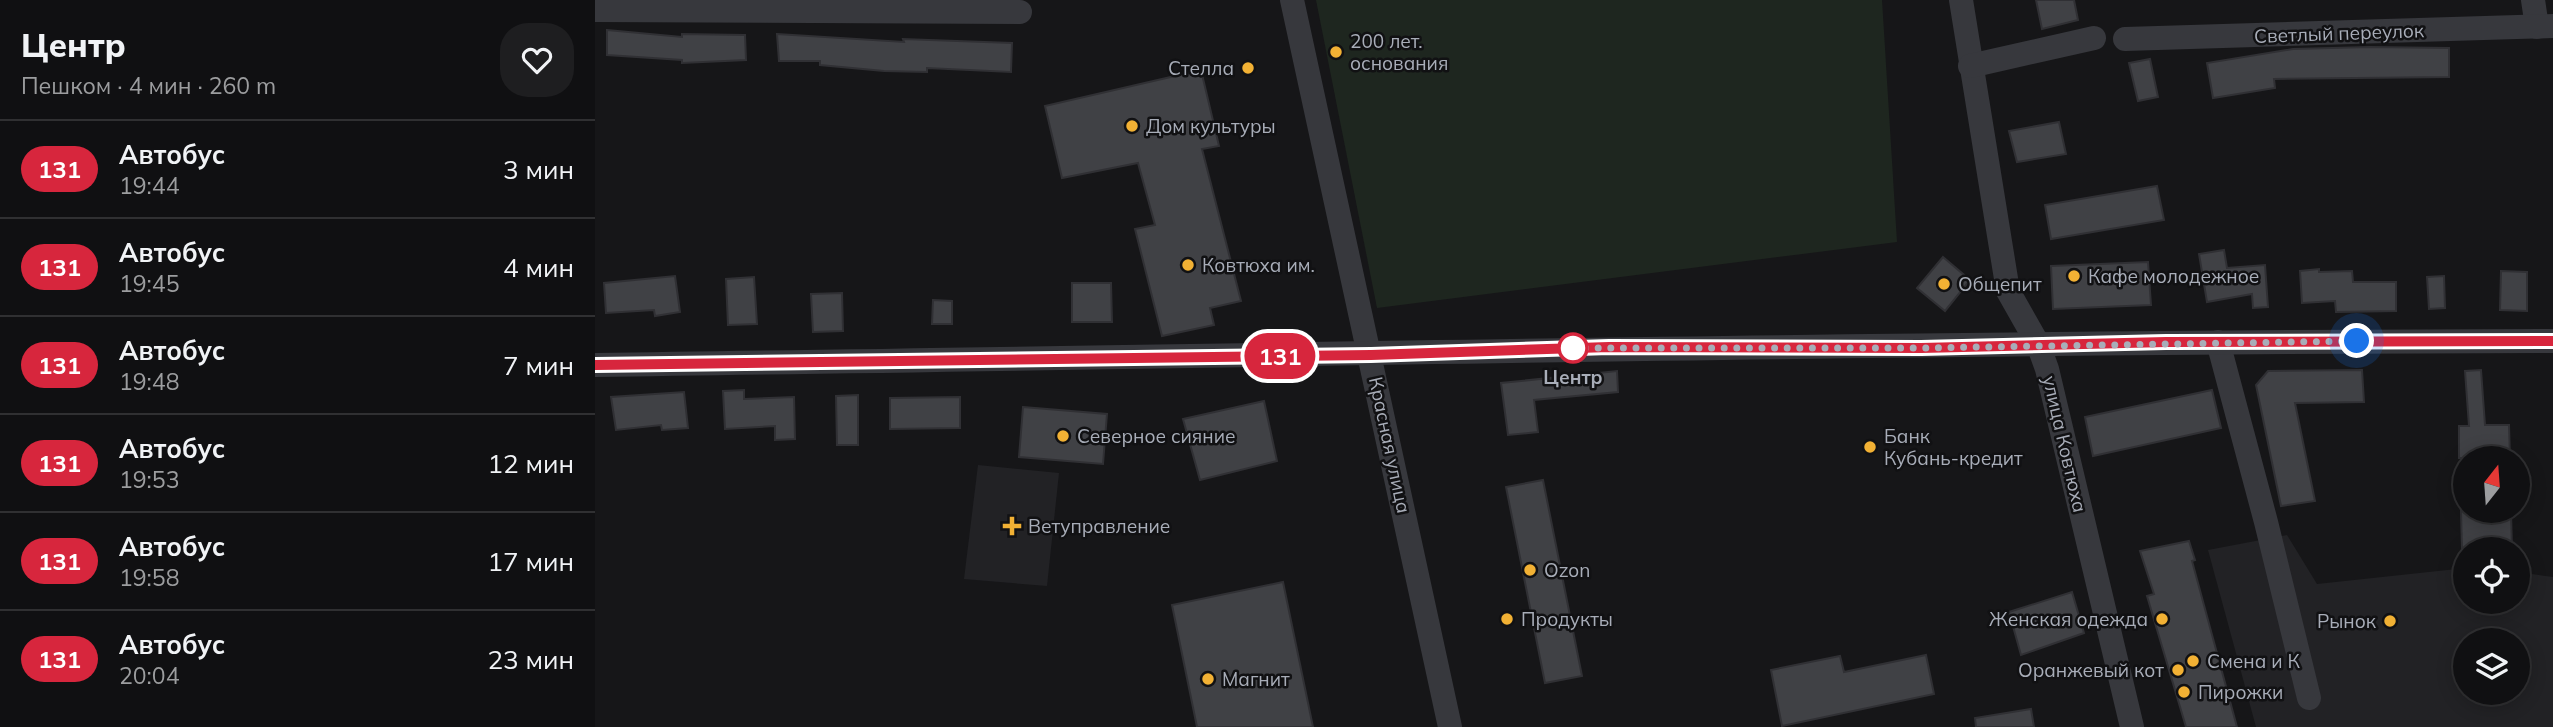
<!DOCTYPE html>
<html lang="ru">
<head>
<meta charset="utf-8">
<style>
	:root { --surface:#101012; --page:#1e1e20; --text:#f1f3f6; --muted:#9c9d9f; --line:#303032 }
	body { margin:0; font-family:Mulish,sans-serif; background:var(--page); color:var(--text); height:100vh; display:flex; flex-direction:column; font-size:26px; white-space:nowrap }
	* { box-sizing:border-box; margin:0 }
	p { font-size:23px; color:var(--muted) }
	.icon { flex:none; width:38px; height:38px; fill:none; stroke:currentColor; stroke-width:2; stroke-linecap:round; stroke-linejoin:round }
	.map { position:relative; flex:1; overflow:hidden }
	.side { display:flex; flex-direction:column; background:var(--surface); width:595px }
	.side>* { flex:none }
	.badge { padding:0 14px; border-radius:23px; font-size:24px; line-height:46px }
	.needle { width:46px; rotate:17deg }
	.tools { position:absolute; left:1858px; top:446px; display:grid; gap:14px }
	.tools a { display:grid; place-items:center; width:77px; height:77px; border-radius:50%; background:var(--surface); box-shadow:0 4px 18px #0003,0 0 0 2px var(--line); font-size:35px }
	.you { position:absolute; width:35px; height:35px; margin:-18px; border:5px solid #fff; border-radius:50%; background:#1a73e8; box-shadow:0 0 0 10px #1a73e833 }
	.map>.badge { position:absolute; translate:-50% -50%; box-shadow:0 0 0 4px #fff }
	.round { display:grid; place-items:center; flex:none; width:74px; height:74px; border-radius:28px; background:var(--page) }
	.summary { display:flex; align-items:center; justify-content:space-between; height:119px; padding:0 21px }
	h1 { font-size:33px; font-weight:800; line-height:52px }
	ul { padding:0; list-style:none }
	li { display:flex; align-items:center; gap:21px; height:98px; padding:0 21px; border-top:2px solid var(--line) }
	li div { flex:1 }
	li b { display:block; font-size:26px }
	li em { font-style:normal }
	li .badge { min-width:77px; font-weight:700; text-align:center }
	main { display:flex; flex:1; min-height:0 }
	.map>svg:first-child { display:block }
</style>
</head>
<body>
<main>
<section class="side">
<div class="summary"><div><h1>Центр</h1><p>Пешком · 4 мин · 260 m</p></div><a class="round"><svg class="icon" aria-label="heart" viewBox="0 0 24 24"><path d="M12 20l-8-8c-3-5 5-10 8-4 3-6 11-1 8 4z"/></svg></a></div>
<ul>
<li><span class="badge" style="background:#d7263d;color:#fff">131</span><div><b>Автобус</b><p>19:44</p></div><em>3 мин</em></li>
<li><span class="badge" style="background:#d7263d;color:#fff">131</span><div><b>Автобус</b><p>19:45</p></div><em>4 мин</em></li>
<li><span class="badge" style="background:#d7263d;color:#fff">131</span><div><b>Автобус</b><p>19:48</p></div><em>7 мин</em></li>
<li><span class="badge" style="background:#d7263d;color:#fff">131</span><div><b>Автобус</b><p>19:53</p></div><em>12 мин</em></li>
<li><span class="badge" style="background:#d7263d;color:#fff">131</span><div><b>Автобус</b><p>19:58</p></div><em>17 мин</em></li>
<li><span class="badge" style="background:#d7263d;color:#fff">131</span><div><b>Автобус</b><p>20:04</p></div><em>23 мин</em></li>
</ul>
</section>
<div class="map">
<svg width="1958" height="727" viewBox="0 0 1958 727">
	<rect width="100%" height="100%" fill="#161618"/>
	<g fill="#222225" fill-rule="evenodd">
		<polygon points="383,465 464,473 452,586 369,579"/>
		<path d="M1692 535 1722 584 1871 568V602H1923V572L1958 577V727H1661L1613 550ZM1871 640H1923V693H1871Z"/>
	</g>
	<polygon fill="#1e261f" points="721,0 1287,0 1302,242 782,308"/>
	<g fill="#404145" stroke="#303034" stroke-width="2">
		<polygon points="1441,0 1479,0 1483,20 1447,29"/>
		<polygon points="12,30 87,37 87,34 150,35 151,60 87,63 87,60 12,55"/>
		<polygon points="182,34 309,42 308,39 417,43 416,72 332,68 332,72 289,71 225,65 225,61 184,61"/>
		<polygon points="1775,47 1854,48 1854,77 1679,79 1680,88 1618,98 1612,63 1698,49"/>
		<polygon points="1555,59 1563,97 1543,101 1534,63"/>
		<polygon points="606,70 624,146 607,149 646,301 615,308 619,325 567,336 540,229 560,225 543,163 467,178 450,106"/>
		<polygon points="1464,122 1471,154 1422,162 1414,131"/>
		<polygon points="1562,186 1569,220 1456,239 1450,205"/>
		<polygon points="1629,250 1632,268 1670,265 1673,307 1658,308 1657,294 1612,302 1604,254"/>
		<polygon points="1348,257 1375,280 1350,311 1322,288"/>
		<polygon points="1553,262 1556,305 1458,309 1456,266"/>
		<polygon points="1724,269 1724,272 1757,271 1758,282 1801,282 1801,311 1741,312 1740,301 1707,303 1705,271"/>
		<polygon points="1906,271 1932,272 1932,311 1905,310"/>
		<polygon points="80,276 85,312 60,316 59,310 11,313 9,283"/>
		<polygon points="1849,276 1850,308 1834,309 1832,277"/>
		<polygon points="159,277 162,324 133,325 131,279"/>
		<polygon points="477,283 516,283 517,322 477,322"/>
		<polygon points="247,293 248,331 218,332 216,294"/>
		<polygon points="338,300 357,301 357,324 337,324"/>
		<polygon points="1767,370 1769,402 1700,403 1720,501 1686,506 1661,385 1673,371"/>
		<polygon points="1886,370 1890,425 1914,425 1915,458 1864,458 1864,426 1874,426 1870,371"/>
		<polygon points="1022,371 1023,392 939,400 943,432 913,435 906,383"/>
		<polygon points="149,390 149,399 199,397 200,439 180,440 180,426 130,429 128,391"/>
		<polygon points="1617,390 1626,428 1498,456 1490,417"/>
		<polygon points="89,392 93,428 67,430 66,425 21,430 16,397"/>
		<polygon points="263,395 263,445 242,445 241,396"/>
		<polygon points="365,397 365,428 295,429 295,398"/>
		<polygon points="669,401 682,461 605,480 588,419"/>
		<polygon points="428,407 512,414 508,464 424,457"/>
		<polygon points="948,480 987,676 950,683 911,487"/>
		<polygon points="1866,511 1916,511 1917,550 1867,550"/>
		<polygon points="1594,541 1600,560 1597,561 1642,727 1591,727 1552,596 1559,594 1545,551"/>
		<polygon points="688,582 718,727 602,727 577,605"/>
		<polygon points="1477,592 1489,633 1426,655 1414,612"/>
		<polygon points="1331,655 1339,694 1187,726 1176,670 1245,656 1249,672"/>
		<polygon points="1436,709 1439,727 1381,727 1380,718"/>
	</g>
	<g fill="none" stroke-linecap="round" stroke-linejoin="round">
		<g stroke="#37383d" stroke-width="24">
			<polyline points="697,0 855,727"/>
			<polyline points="1366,0 1413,291 1443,344 1452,369 1537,727"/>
			<polyline points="1938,0 1942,27"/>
			<polyline points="0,10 425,12"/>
			<polyline points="1530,39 1958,26"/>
			<polyline points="1375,66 1499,38"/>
			<polyline points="1623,342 1671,522 1714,698"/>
			<path d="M0 365C653 356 1305 342 1958 341"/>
		</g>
	</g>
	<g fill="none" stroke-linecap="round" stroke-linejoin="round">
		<g stroke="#fff" stroke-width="16">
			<polyline id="line" points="0,365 776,355 1014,347 1326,348 1571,342 1958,341"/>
		</g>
		<use href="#line" stroke="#d7263d" stroke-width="10"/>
		<polyline stroke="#a8adb8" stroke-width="7" stroke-dasharray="0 12.6" points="978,348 1326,348 1762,341"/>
	</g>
	<g fill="#f2b134" stroke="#111113" stroke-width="2.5">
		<circle cx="741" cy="52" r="7"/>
		<circle cx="653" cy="68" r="7"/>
		<circle cx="537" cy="126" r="7"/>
		<circle cx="593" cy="265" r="7"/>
		<circle cx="1479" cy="276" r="7"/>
		<circle cx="1349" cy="284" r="7"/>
		<circle cx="468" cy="436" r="7"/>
		<circle cx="1275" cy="447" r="7"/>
		<path d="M413.5 515.5h7v7h7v7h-7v7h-7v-7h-7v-7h7z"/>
		<circle cx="935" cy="570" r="7"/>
		<circle cx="912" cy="619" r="7"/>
		<circle cx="1567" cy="619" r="7"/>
		<circle cx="1795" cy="621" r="7"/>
		<circle cx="1598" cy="661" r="7"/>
		<circle cx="1583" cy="670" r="7"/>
		<circle cx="613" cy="679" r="7"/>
		<circle cx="1589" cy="692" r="7"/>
	</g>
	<circle fill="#fff" stroke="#d7263d" stroke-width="3.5" cx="978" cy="348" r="14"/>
	<g text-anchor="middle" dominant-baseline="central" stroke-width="5" stroke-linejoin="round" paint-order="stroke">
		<g font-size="19" fill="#a8adb8" stroke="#111113">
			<text transform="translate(1744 33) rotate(-2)">Светлый переулок</text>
			<text transform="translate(1470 444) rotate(77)">улица Ковтюха</text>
			<text transform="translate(795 445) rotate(78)">Красная улица</text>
		</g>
		<g font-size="19" fill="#a8adb8" stroke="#111113" text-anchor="start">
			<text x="755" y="41">200 лет.<tspan x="755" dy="22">основания</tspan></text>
			<text x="639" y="68" text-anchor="end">Стелла</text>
			<text x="551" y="126">Дом культуры</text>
			<text x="607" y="265">Ковтюха им.</text>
			<text x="1493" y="276">Кафе молодежное</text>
			<text x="1363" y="284">Общепит</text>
			<text x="482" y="436">Северное сияние</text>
			<text x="1289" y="436">Банк<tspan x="1289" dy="22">Кубань-кредит</tspan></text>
			<text x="433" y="526">Ветуправление</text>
			<text x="949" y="570">Ozon</text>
			<text x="926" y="619">Продукты</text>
			<text x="1553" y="619" text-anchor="end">Женская одежда</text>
			<text x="1781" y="621" text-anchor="end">Рынок</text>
			<text x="1612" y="661">Смена и К</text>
			<text x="1569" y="670" text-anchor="end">Оранжевый кот</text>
			<text x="627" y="679">Магнит</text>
			<text x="1603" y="692">Пирожки</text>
		</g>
		<g font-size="19" font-weight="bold" fill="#a8adb8" stroke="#111113">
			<text x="978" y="377">Центр</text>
		</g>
	</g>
</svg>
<div class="tools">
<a><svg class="needle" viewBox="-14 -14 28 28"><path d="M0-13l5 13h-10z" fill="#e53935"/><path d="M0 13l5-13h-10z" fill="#9c9d9f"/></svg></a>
<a><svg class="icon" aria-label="locate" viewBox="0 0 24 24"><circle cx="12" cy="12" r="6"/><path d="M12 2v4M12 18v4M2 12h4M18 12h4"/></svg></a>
<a><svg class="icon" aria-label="layers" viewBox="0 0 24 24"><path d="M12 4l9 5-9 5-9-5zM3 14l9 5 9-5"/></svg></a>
</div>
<div class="you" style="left:1762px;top:341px"></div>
<b class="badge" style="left:685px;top:356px;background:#d7263d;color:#fff">131</b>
</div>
</main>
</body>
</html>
